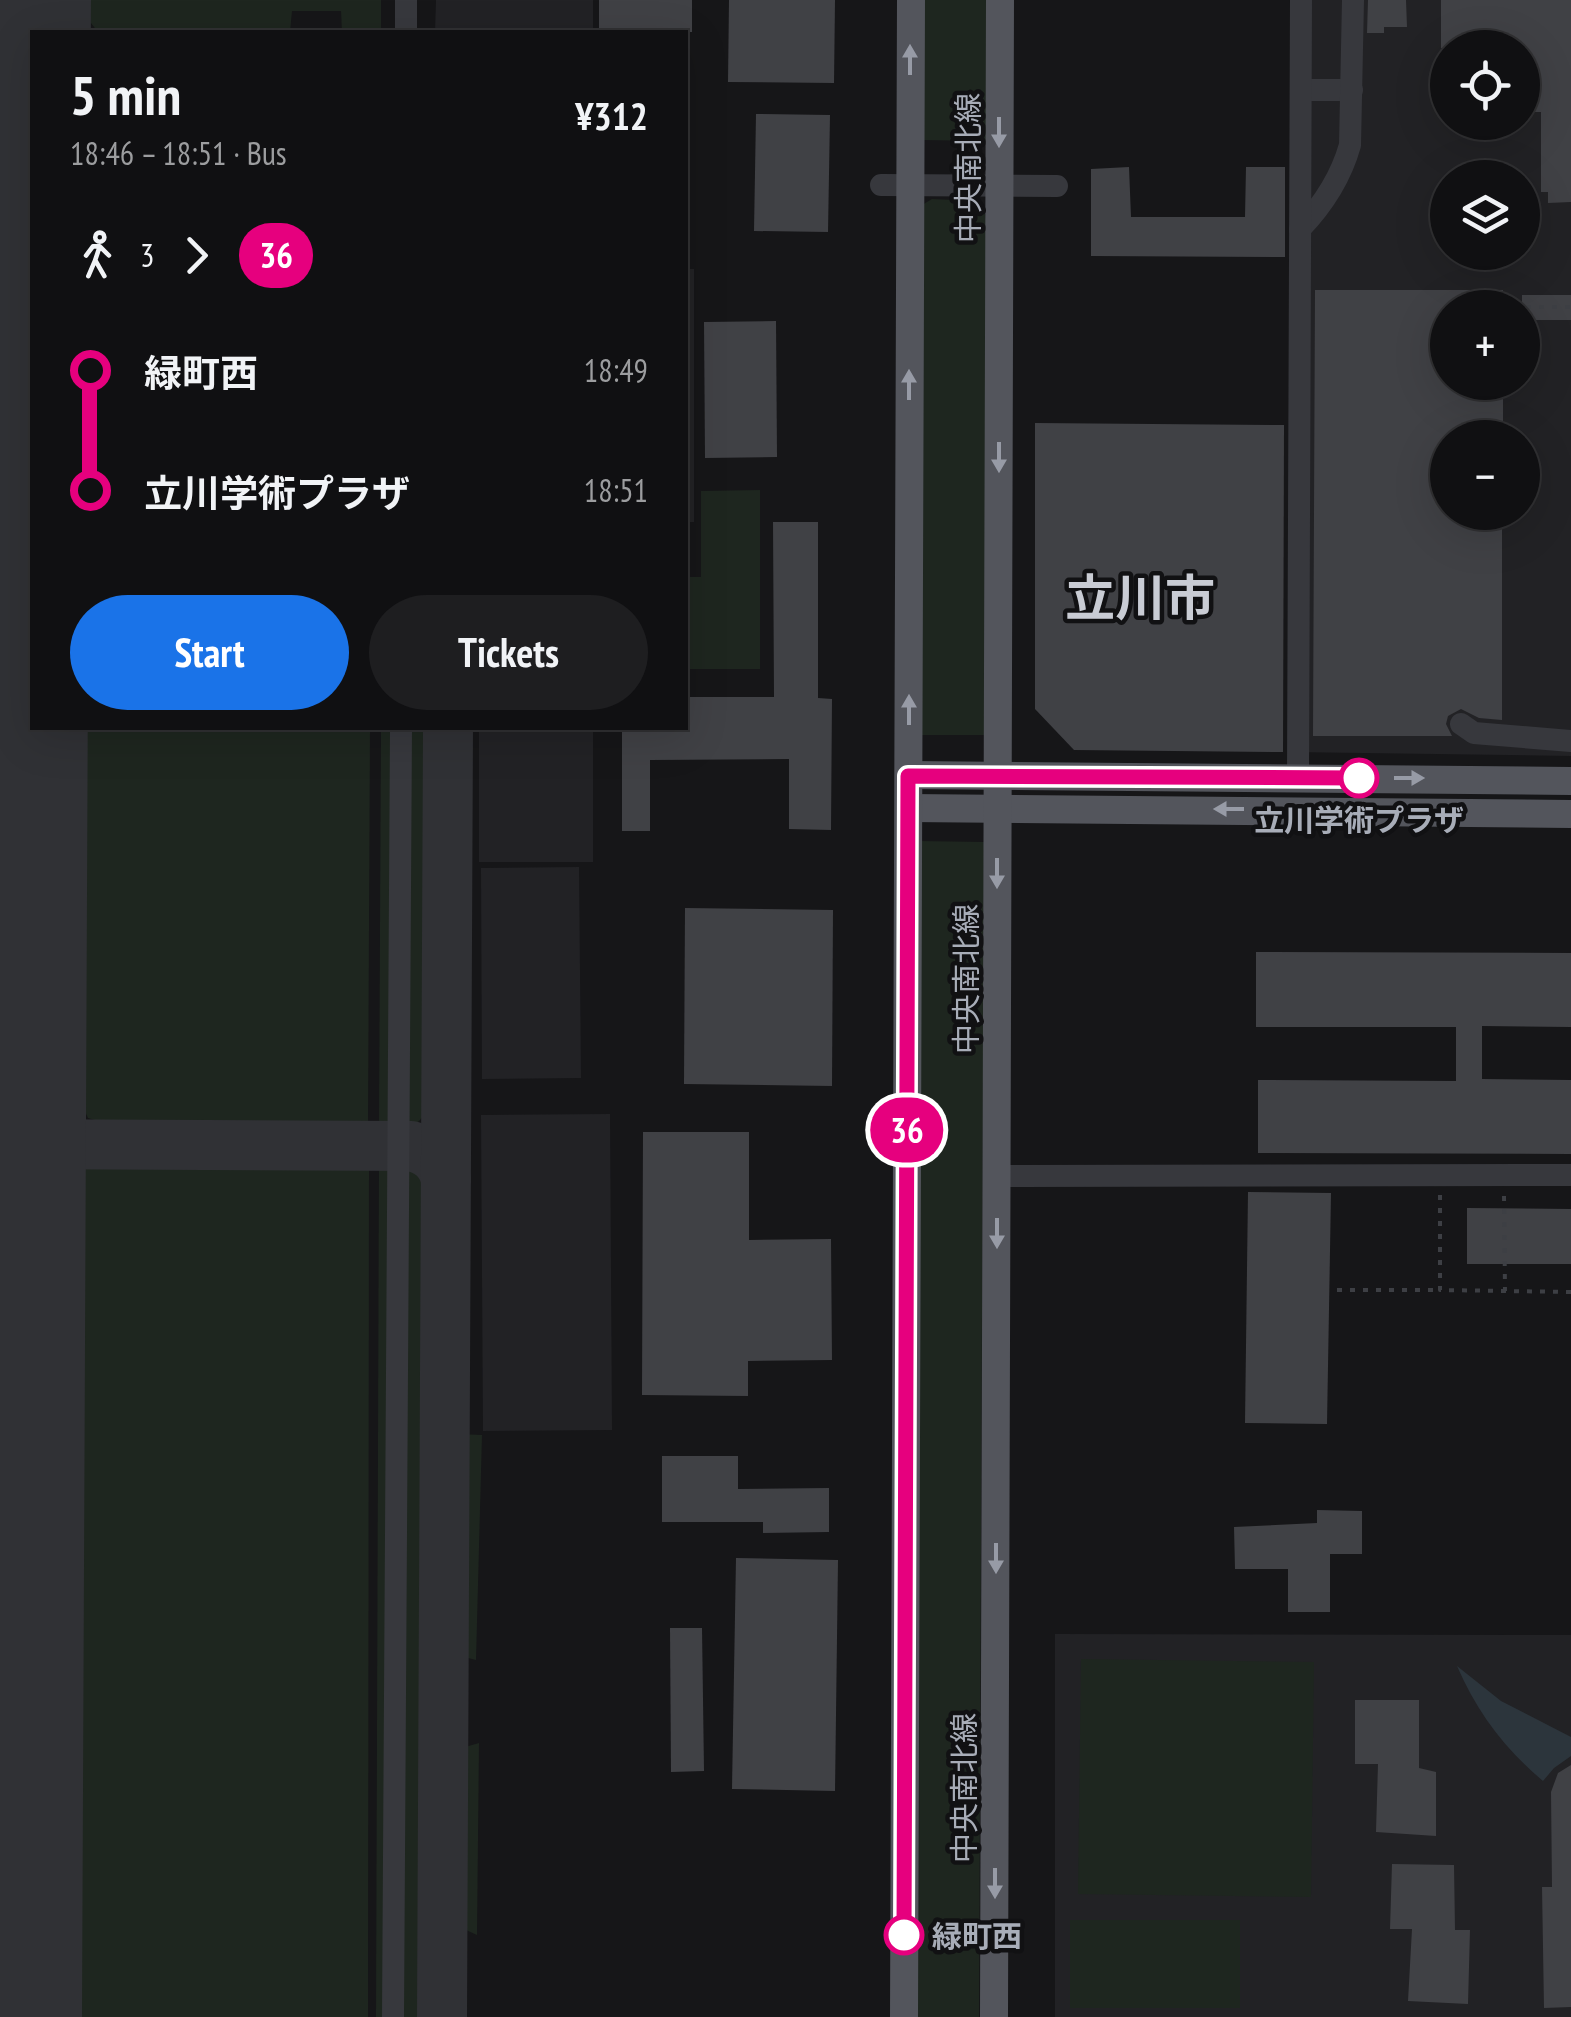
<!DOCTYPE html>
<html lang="en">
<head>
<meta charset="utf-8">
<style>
	:root { --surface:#101012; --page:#1e1e20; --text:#f1f3f6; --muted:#9c9d9f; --line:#303032; --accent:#1a73e8 }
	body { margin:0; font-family:"PT Sans Narrow","Noto Sans JP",sans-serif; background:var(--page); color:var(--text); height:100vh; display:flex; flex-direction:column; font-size:38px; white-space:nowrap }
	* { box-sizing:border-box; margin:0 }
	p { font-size:32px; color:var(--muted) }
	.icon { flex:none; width:55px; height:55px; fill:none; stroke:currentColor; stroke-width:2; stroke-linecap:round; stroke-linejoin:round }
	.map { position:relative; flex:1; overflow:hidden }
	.panel { position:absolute; left:30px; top:30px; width:658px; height:700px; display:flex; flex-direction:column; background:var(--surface); border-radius:0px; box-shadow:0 10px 40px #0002,0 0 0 2px var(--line) }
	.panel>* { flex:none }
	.badge { padding:0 20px; border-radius:32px; font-size:35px; line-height:65px }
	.buttons { position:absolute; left:1430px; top:30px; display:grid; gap:20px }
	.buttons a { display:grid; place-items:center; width:110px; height:110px; border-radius:50%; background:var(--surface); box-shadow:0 10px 40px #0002,0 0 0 2px var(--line); font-size:50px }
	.map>.badge { position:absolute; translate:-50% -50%; box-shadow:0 0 0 5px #fff }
	.legs { display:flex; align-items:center; gap:15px; height:110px; padding:0 40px; font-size:32px }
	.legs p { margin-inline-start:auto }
	.overview { display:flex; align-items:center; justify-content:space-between; height:170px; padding:0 40px }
	h1 { font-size:55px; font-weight:800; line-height:75px }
	.action { display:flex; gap:20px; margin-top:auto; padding:20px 40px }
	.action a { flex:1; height:115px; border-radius:60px; background:var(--accent); color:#fff; font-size:40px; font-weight:800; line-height:115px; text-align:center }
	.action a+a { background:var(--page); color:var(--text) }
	ul { padding:0 40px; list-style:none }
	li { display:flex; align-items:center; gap:35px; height:120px; font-size:38px }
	li i { display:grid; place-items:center; width:15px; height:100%; margin:0 12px; background:currentColor }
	li i::after { content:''; width:25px; height:25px; margin:-12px; border:8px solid; border-radius:50%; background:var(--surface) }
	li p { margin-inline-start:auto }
	li:first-child i { background:linear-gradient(#0000 50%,currentColor 0) }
	li:last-child i { background:linear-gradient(currentColor 50%,#0000 0) }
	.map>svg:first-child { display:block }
</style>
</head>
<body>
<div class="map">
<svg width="1571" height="2017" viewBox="0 0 1571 2017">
	<rect width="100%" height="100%" fill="#161618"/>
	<g fill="#222225" fill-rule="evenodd">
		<polygon points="436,0 593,0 593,32 435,32"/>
		<path d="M1294 0H1571V756L1290 752ZM1448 48H1522V122H1448ZM1448 178H1522V252H1448ZM1448 308H1522V382H1448ZM1448 438H1522V512H1448Z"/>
		<rect x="685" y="269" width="9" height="253"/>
		<rect x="479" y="728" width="114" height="134"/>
		<polygon points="579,867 581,1078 482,1079 481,868"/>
		<polygon points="610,1114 612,1430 483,1431 481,1115"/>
		<polygon points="1055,1634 1571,1635 1571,2017 1055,2017"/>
	</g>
	<g fill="#1e261f">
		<polygon points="90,0 381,0 381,32 342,32 341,11 292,11 290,32 98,32 91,23"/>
		<polygon points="920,0 988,0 986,141 919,140"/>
		<polygon points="932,199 976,201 984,208 987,226 984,735 916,735 922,205"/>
		<polygon points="760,490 760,669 685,669 685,577 701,577 701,491"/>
		<polygon points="82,728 370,728 368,1126 115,1126 88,1118 81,1103"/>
		<polygon points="381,728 394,728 393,1127 379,1128"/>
		<path d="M404 728H429L428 1102C423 1119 420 1124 403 1128Z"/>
		<polygon points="455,728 472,728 471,787 455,787"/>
		<polygon points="456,807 471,807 470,869 455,869"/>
		<polygon points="919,841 984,842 979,2017 913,2017"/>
		<path d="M107 1154H369L368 2017H78L80 1177C85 1161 91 1157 107 1154Z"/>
		<polygon points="379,1154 393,1154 389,2017 376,2017"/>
		<polygon points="400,1155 420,1159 429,1177 425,2017 398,2017"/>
		<polygon points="458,1434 482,1435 476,1660 468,1658 453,1647"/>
		<polygon points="1081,1659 1314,1662 1311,1897 1078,1894"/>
		<polygon points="479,1743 477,1935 466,1930 453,1914 454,1760 465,1747"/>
		<rect x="1070" y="1920" width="170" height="88"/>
	</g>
	<path fill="#2c353c" d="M1457 1666 1501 1701 1571 1737V1756L1554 1768 1543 1781C1504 1748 1477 1712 1457 1666Z"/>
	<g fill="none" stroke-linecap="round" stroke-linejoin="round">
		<g stroke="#303135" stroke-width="50">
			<polyline points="29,52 32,52"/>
			<path d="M0 1144 411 1146C430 1151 441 1160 446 1179"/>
			<polyline points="442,2017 448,728"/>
		</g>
		<polyline stroke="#303135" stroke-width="122" points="21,2017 30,0"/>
	</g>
	<g fill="#404145">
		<rect x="599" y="0" width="93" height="32"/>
		<polygon points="729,0 835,0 834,83 728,82"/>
		<polygon points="1368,0 1406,0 1407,27 1384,27 1384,33 1367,33"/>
		<polygon points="1441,0 1571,0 1571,202 1548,203 1548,192 1541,192 1541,112 1522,112 1522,48 1441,48"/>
		<polygon points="756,114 830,115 828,232 754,231"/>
		<polygon points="1129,167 1131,217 1245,217 1246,167 1285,167 1285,257 1091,256 1091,169"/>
		<polygon points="1315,290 1503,290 1503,308 1448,308 1448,382 1503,382 1503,438 1448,438 1448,512 1502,512 1502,720 1479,718 1461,709 1448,716 1446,724 1452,736 1313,736"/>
		<rect x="1522" y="295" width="49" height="25"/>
		<polygon points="776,321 777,457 705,458 704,322"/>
		<polygon points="1035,423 1284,425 1283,752 1074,750 1035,709"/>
		<polygon points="773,522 818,522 818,698 832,699 831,830 789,829 789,759 650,760 650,831 622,831 622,728 685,728 685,697 774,697"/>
		<polygon points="685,908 833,910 832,1086 684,1084"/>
		<polygon points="1256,952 1571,953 1571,1027 1482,1026 1482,1079 1571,1080 1571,1154 1258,1153 1258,1080 1456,1081 1456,1027 1256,1027"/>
		<polygon points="643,1132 749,1132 749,1240 831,1239 832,1360 748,1361 748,1396 642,1395"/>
		<polygon points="1248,1192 1331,1193 1327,1424 1245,1423"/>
		<polygon points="1467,1208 1571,1209 1571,1264 1467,1264"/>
		<polygon points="662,1456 738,1456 738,1489 829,1488 829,1532 763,1533 763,1522 662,1522"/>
		<polygon points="1317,1510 1362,1511 1362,1554 1330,1554 1330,1612 1288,1612 1288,1569 1235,1569 1234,1527 1317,1523"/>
		<polygon points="736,1558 838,1560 835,1791 732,1789"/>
		<polygon points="670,1628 702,1628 704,1771 671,1772"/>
		<polygon points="1355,1700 1419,1700 1419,1768 1436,1772 1436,1836 1376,1832 1378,1764 1355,1764"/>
		<polygon points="1571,1765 1571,2007 1544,2008 1542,1887 1552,1887 1551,1792 1558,1773"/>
		<polygon points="1392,1864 1454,1865 1455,1930 1470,1930 1468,2004 1408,2001 1412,1929 1390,1929"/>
	</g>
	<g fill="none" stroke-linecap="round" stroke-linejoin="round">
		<g stroke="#3d3f44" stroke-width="4" stroke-dasharray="5 8" stroke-linecap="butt">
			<polyline points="1500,307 1571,307"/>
			<polyline points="1440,1195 1440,1290 1571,1292"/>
			<polyline points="1504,1196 1505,1291"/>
			<polyline points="1337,1290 1440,1290"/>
		</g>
		<g stroke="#37383d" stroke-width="22">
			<polyline points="406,32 406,0"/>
			<polyline points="1301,90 1352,90"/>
			<polyline points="881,185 1057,186"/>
			<path d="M1300 229C1323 205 1341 177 1350 145L1353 0"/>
			<polyline points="1461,724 1474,733 1571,741"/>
			<polyline points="1298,777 1301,0"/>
			<polyline points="997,1176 1571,1175"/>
			<polyline points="393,2017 401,728"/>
		</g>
		<g stroke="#53555c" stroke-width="28">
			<polyline points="909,775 1571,781"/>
			<polyline points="909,808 1571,814"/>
			<polyline points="904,2017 911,0"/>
			<polyline points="994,2017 1000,0"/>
		</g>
	</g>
	<defs><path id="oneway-solid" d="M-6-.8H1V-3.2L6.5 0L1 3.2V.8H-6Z" transform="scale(2.5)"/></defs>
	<g fill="#979ba6">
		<use href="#oneway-solid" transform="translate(910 60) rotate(-90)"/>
		<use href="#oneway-solid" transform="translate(999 132) rotate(90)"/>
		<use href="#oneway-solid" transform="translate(909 385) rotate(-90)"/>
		<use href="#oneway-solid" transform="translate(999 457) rotate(90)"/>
		<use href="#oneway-solid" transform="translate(909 710) rotate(-90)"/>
		<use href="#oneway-solid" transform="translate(1409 778)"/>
		<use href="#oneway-solid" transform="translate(1229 809) rotate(-180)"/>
		<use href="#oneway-solid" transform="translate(997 873) rotate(90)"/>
		<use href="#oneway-solid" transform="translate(997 1233) rotate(90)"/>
		<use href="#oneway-solid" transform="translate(996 1558) rotate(90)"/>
		<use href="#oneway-solid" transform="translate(995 1883) rotate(90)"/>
	</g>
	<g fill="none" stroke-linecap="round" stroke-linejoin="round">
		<g stroke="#fff" stroke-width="22">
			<polyline id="line-1" points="904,1935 908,776 1359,778"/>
		</g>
		<use href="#line-1" stroke="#e6007e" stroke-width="15"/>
	</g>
	<g fill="#fff" stroke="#e6007e" stroke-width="5">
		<circle cx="1359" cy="778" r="18"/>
		<circle cx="904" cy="1935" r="18"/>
	</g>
	<g text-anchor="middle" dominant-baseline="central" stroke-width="9" stroke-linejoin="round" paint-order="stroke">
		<g font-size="30" fill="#a8adb8" stroke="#111113">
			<text transform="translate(967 168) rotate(-90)">中央南北線</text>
			<text transform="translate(965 979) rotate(-90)">中央南北線</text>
			<text transform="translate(963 1788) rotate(-90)">中央南北線</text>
		</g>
		<g font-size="30" font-weight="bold" fill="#a8adb8" stroke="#111113">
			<text x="1359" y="819">立川学術プラザ</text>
			<text x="932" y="1935" text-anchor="start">緑町西</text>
		</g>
		<g font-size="50" font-weight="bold" fill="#c9ccd4" stroke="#111113">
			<text x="1140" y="597">立川市</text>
		</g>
	</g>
</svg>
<div class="buttons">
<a><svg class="icon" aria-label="locate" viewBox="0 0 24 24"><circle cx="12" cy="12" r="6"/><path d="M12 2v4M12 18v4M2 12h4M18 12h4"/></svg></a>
<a><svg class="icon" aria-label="layers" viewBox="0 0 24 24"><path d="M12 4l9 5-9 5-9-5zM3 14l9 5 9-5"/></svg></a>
<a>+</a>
<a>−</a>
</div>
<b class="badge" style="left:907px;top:1130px;background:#e6007e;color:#fff">36</b>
<section class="panel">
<div class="overview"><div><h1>5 min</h1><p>18:46 – 18:51 · Bus</p></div><b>¥312</b></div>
<div class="legs"><svg class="icon" aria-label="walk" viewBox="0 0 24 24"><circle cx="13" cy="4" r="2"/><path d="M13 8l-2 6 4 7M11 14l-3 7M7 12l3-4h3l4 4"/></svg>3<svg class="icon" aria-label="forward" viewBox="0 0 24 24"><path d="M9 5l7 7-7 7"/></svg><b class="badge" style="background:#e6007e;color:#fff">36</b></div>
<ul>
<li><i style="color:#e6007e"></i><b>緑町西</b><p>18:49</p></li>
<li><i style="color:#e6007e"></i><b>立川学術プラザ</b><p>18:51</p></li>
</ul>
<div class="action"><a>Start</a><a>Tickets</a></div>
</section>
</div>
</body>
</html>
